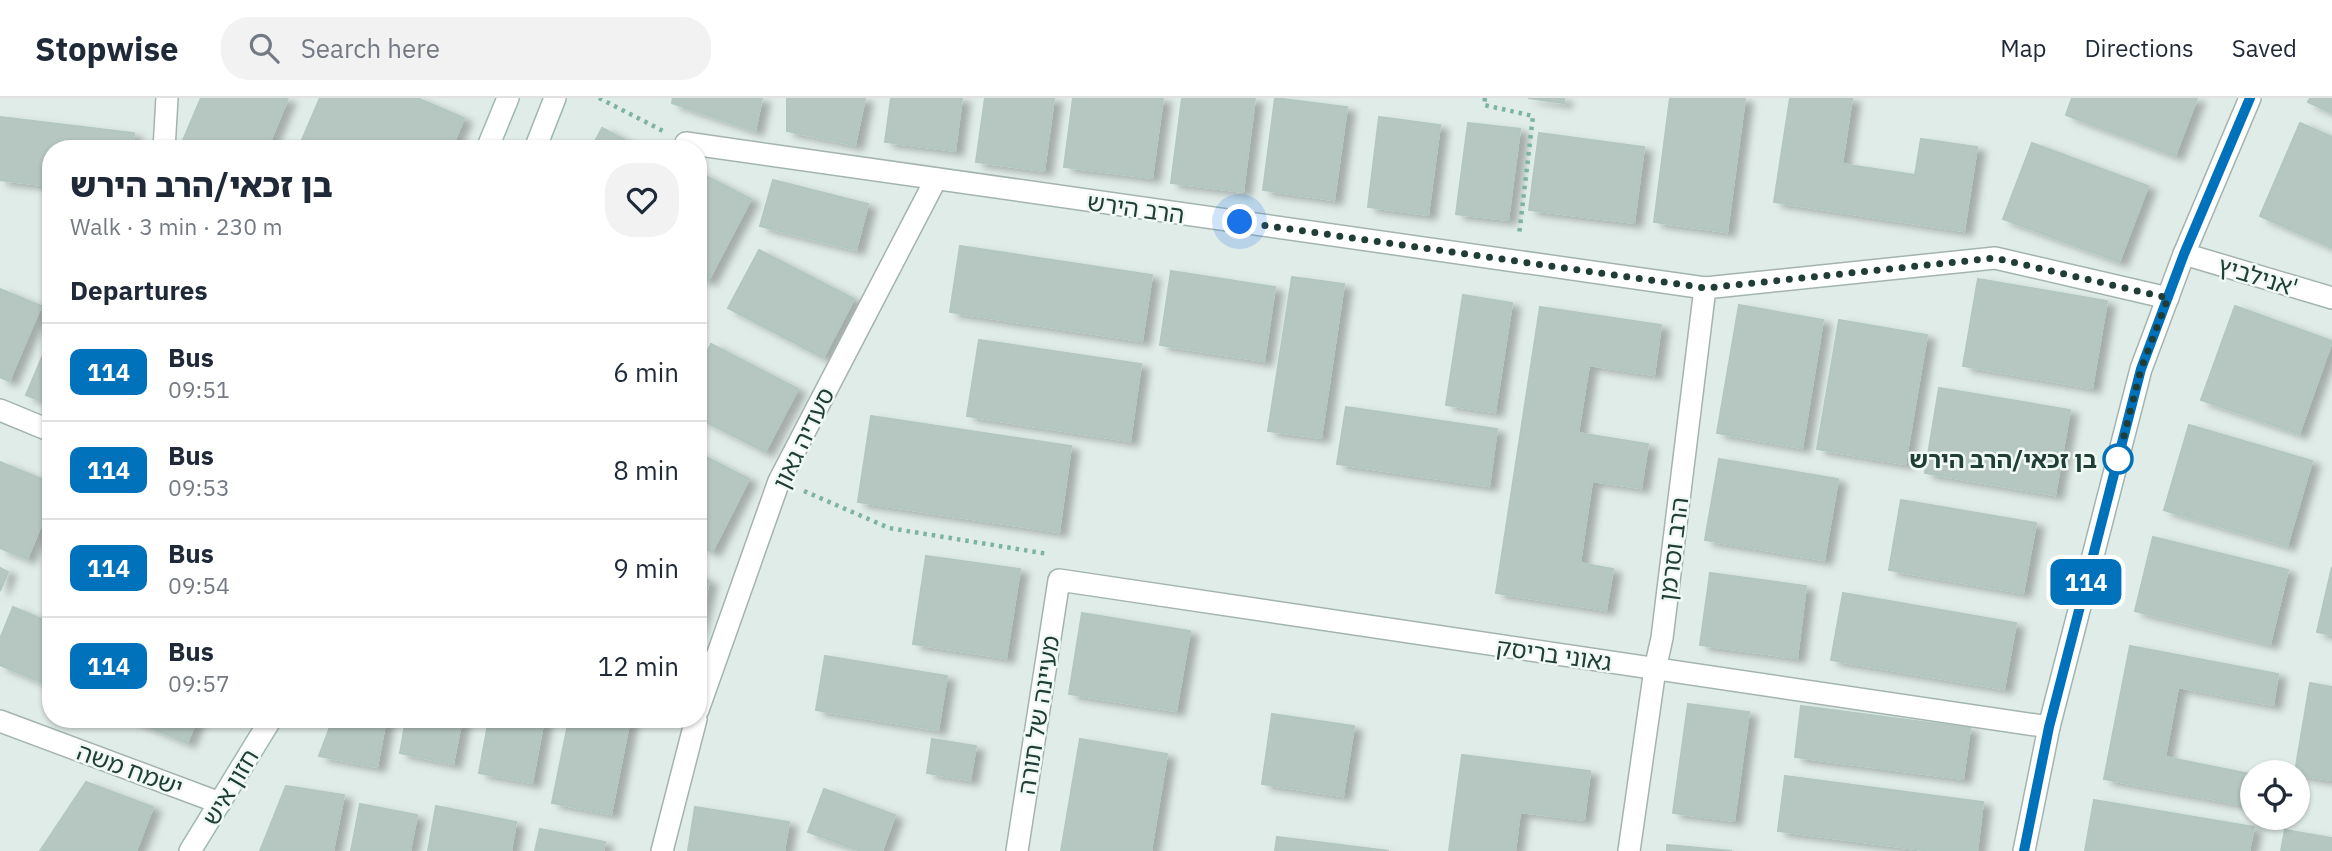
<!DOCTYPE html>
<html lang="en">
<head>
<meta charset="utf-8">
<style>
	:root { --surface:#fff; --page:#f2f2f3; --text:#1f2937; --muted:#747a83; --line:#e0e1e3 }
	body { margin:0; font-family:"IBM Plex Sans","Noto Sans Hebrew",sans-serif; background:var(--page); color:var(--text); height:100vh; display:flex; flex-direction:column; font-size:26px; white-space:nowrap }
	* { box-sizing:border-box; margin:0 }
	p { font-size:23px; color:var(--muted) }
	.icon { flex:none; width:38px; height:38px; fill:none; stroke:currentColor; stroke-width:2; stroke-linecap:round; stroke-linejoin:round }
	.map { position:relative; flex:1; overflow:hidden }
	.side { position:absolute; left:42px; top:42px; width:665px; height:588px; display:flex; flex-direction:column; background:var(--surface); border-radius:28px; box-shadow:0 2px 5px #0004 }
	.side>* { flex:none }
	.badge { padding:0 14px; border-radius:10px; font-size:24px; line-height:46px }
	.controls { position:absolute; left:2240px; top:662px; display:grid; gap:14px }
	.controls a { display:grid; place-items:center; width:70px; height:70px; border-radius:50%; background:var(--surface); box-shadow:0 2px 5px #0004; font-size:35px }
	.you { position:absolute; width:35px; height:35px; margin:-18px; border:5px solid #fff; border-radius:50%; background:#1a73e8; box-shadow:0 0 0 10px #1a73e833 }
	.map>.badge { position:absolute; translate:-50% -50%; box-shadow:0 0 0 4px #fff }
	h2 { padding:0 28px; font-size:26px; line-height:63px }
	.round { display:grid; place-items:center; flex:none; width:74px; height:74px; border-radius:28px; background:var(--page) }
	.head { display:flex; align-items:center; justify-content:space-between; height:119px; padding:0 28px }
	h1 { font-size:33px; font-weight:800; line-height:52px }
	ul { padding:0; list-style:none }
	li { display:flex; align-items:center; gap:21px; height:98px; padding:0 28px; border-top:2px solid var(--line) }
	li div { flex:1 }
	li b { display:block; font-size:26px }
	li em { font-style:normal }
	li .badge { min-width:77px; font-weight:700; text-align:center }
	header { display:flex; align-items:center; gap:42px; box-sizing:border-box; height:98px; padding:0 35px; background:var(--surface); border-bottom:2px solid var(--line) }
	header strong { font-size:33px }
	nav { display:flex; gap:38px; margin-inline-start:auto; font-size:24px }
	.search { width:490px; height:63px; background:var(--page); display:flex; align-items:center; gap:18px; box-sizing:border-box; padding:0 24px; border-radius:28px; color:var(--muted); font-size:26px }
	.map>svg:first-child { display:block }
</style>
</head>
<body>
<header>
<strong>Stopwise</strong>
<div class="search"><svg class="icon" aria-label="search" viewBox="0 0 24 24"><circle cx="10" cy="10" r="6"/><path d="M15 15l6 6"/></svg>Search here</div>
<nav><a>Map</a><a>Directions</a><a>Saved</a></nav>
</header>
<div class="map">
<svg width="2332" height="753" viewBox="0 0 2332 753">
	<defs>
		<filter id="shadow"><feDropShadow dx="8" dy="4.5" stdDeviation="3.5" flood-color="#0004"/></filter>
	</defs>
	<rect width="100%" height="100%" fill="#e0ece8"/>
	<g fill="#b6c7c1" stroke="#b2c7bf" stroke-width="2" filter="url(#shadow)">
		<polygon points="201,0 288,0 267,51 191,51 181,47"/>
		<polygon points="320,0 417,0 464,20 451,51 298,51"/>
		<polygon points="673,0 762,0 755,33 672,5"/>
		<polygon points="787,0 865,0 855,47 787,33"/>
		<polygon points="891,0 962,0 955,53 885,44"/>
		<polygon points="985,0 1054,0 1044,73 976,64"/>
		<polygon points="1073,0 1163,0 1152,80 1064,69"/>
		<polygon points="1182,0 1255,0 1243,94 1171,85"/>
		<polygon points="1275,0 1347,9 1334,102 1263,92"/>
		<polygon points="1528,0 1564,0 1564,5"/>
		<polygon points="1670,0 1745,0 1727,134 1654,124"/>
		<polygon points="1790,0 1852,0 1842,66 1915,77 1921,41 1977,49 1964,133 1774,104"/>
		<polygon points="2072,0 2197,0 2175,58 2066,17"/>
		<polygon points="2310,0 2332,0 2332,15 2308,4"/>
		<polygon points="0,19 134,35 132,51 51,51 51,88 0,82"/>
		<polygon points="1379,19 1440,27 1428,117 1368,109"/>
		<polygon points="1468,25 1520,31 1508,122 1456,116"/>
		<polygon points="2300,25 2332,39 2332,150 2260,118"/>
		<polygon points="602,30 642,51 591,51"/>
		<polygon points="1539,35 1644,49 1634,125 1529,112"/>
		<polygon points="2032,45 2148,88 2119,164 2003,121"/>
		<polygon points="698,74 751,101 708,183 698,179"/>
		<polygon points="773,82 868,106 856,152 760,128"/>
		<polygon points="960,148 1152,177 1142,243 950,214"/>
		<polygon points="759,152 854,201 823,260 728,210"/>
		<polygon points="1171,173 1275,189 1264,263 1160,247"/>
		<polygon points="1292,179 1344,186 1321,340 1268,333"/>
		<polygon points="1978,181 2107,203 2092,290 1963,268"/>
		<polygon points="0,191 41,208 9,283 0,279"/>
		<polygon points="1463,197 1512,205 1495,314 1446,307"/>
		<polygon points="1739,207 1823,222 1802,350 1717,335"/>
		<polygon points="2235,208 2332,243 2299,336 2201,302"/>
		<polygon points="1540,209 1661,227 1654,277 1589,267 1578,335 1648,346 1641,390 1592,383 1580,465 1613,471 1606,512 1496,495"/>
		<polygon points="1839,222 1927,237 1905,366 1817,351"/>
		<polygon points="51,238 51,307 26,297"/>
		<polygon points="979,242 1141,266 1130,343 967,318"/>
		<polygon points="711,246 798,291 765,354 698,320 698,271"/>
		<polygon points="1939,290 2070,312 2055,397 1925,375"/>
		<polygon points="1346,309 1497,331 1489,388 1337,366"/>
		<polygon points="871,318 1071,348 1059,434 858,404"/>
		<polygon points="2189,327 2312,363 2287,448 2164,412"/>
		<polygon points="698,355 749,381 712,454 698,447"/>
		<polygon points="1719,361 1838,381 1824,462 1705,442"/>
		<polygon points="0,364 51,385 51,403 27,461 0,450"/>
		<polygon points="1901,402 2036,425 2023,495 1889,472"/>
		<polygon points="2153,439 2288,472 2270,546 2135,513"/>
		<polygon points="926,458 1020,471 1006,560 913,546"/>
		<polygon points="2332,469 2332,537 2317,534"/>
		<polygon points="0,470 8,474 0,493"/>
		<polygon points="1710,475 1806,488 1797,560 1700,547"/>
		<polygon points="698,477 709,483 698,533"/>
		<polygon points="1843,495 2016,525 2004,591 1831,562"/>
		<polygon points="13,509 51,525 51,588 0,567 0,541"/>
		<polygon points="1082,515 1190,533 1176,613 1069,596"/>
		<polygon points="2130,548 2278,576 2273,607 2178,589 2165,659 2250,676 2245,707 2104,681"/>
		<polygon points="825,558 947,578 938,632 816,612"/>
		<polygon points="2310,585 2332,589 2332,682 2298,677 2298,674 2295,674"/>
		<polygon points="1688,606 1749,614 1734,723 1673,715"/>
		<polygon points="1801,608 1970,630 1963,681 1795,659"/>
		<polygon points="1272,616 1354,628 1343,698 1262,686"/>
		<polygon points="130,621 197,621 187,645"/>
		<polygon points="333,621 386,621 377,669 319,658"/>
		<polygon points="406,621 462,621 453,666 400,655"/>
		<polygon points="489,621 544,621 532,685 479,675"/>
		<polygon points="569,621 630,621 611,716 552,705"/>
		<polygon points="932,641 976,648 970,682 927,675"/>
		<polygon points="1080,641 1167,656 1151,753 1061,753"/>
		<polygon points="1462,657 1590,673 1584,722 1520,714 1515,753 1449,753"/>
		<polygon points="1785,678 1983,704 1977,753 1932,753 1778,733"/>
		<polygon points="86,684 153,709 136,753 40,753"/>
		<polygon points="286,688 344,697 333,753 260,753"/>
		<polygon points="824,691 895,717 882,753 860,753 808,734"/>
		<polygon points="2094,702 2254,729 2249,753 2085,753"/>
		<polygon points="360,706 417,717 410,753 351,753"/>
		<polygon points="436,708 516,724 511,753 428,753"/>
		<polygon points="695,709 789,724 784,753 688,753"/>
		<polygon points="540,731 605,744 603,753 535,753"/>
		<polygon points="2285,732 2332,740 2332,753 2281,753"/>
		<polygon points="1277,739 1389,753 1275,753"/>
		<polygon points="1667,747 1732,753 1667,753"/>
	</g>
	<g fill="none" stroke-linecap="round" stroke-linejoin="round">
		<g stroke="#a3b4af" stroke-width="24">
			<g id="street">
				<polyline points="686,45 1705,190 1995,160 2168,200"/>
				<polyline points="164,51 167,0"/>
				<polyline points="2184,156 2332,200"/>
				<polyline points="0,312 51,333"/>
				<polyline points="698,612 779,383 936,81"/>
				<polyline points="0,623 220,705"/>
				<polyline points="662,753 696,621"/>
				<polyline points="1017,753 1059,482 2049,629"/>
				<polyline points="1629,753 1655,571 1662,540 1705,190"/>
				<polyline points="2024,753 2049,629 2141,271 2184,156 2250,0"/>
			</g>
		</g>
		<g stroke="#9eb9b0" stroke-width="24">
			<g id="secondary">
				<polyline points="487,51 508,0"/>
				<polyline points="535,51 555,0"/>
				<polyline points="190,753 271,621"/>
			</g>
		</g>
		<g stroke="#7eb3a4" stroke-width="4.5" stroke-dasharray="3.5 5" stroke-linecap="butt">
			<polyline points="599,0 663,33"/>
			<polyline points="1485,0 1484,7 1533,18 1519,137"/>
			<polyline points="804,393 889,430 1048,456"/>
		</g>
		<use href="#street" stroke="#fff" stroke-width="21"/>
		<use href="#secondary" stroke="#fff" stroke-width="21"/>
	</g>
	<g fill="none" stroke-linecap="round" stroke-linejoin="round">
		<g stroke="#fff" stroke-width="16">
			<polyline id="line" points="2024,753 2049,629 2141,271 2184,156 2250,0"/>
		</g>
		<use href="#line" stroke="#0072bc" stroke-width="10"/>
		<polyline stroke="#203e37" stroke-width="7" stroke-dasharray="0 12.6" points="1240,124 1706,190 1995,160 2168,200 2141,271 2115,373 2118,361"/>
	</g>
	<circle fill="#fff" stroke="#0072bc" stroke-width="3.5" cx="2118" cy="361" r="14"/>
	<g text-anchor="middle" dominant-baseline="central" stroke-width="5" stroke-linejoin="round" paint-order="stroke">
		<g font-size="24" fill="#203e37" stroke="#f1f9f5">
			<text transform="translate(1136 110) rotate(8)">הרב הירש</text>
			<text transform="translate(2258 178) rotate(17)">אנילביץ'</text>
			<text transform="translate(803 340) rotate(-64)">סעדיה גאון</text>
			<text transform="translate(1673 451) rotate(-83)">הרב וסרמן</text>
			<text transform="translate(1554 556) rotate(8)">גאוני בריסק</text>
			<text transform="translate(1038 617) rotate(-81)">מעיינה של תורה</text>
			<text transform="translate(130 671) rotate(20)">ישמח משה</text>
			<text transform="translate(230 689) rotate(-59)">חזון איש</text>
		</g>
		<g font-size="24" font-weight="bold" fill="#203e37" stroke="#f1f9f5" text-anchor="end">
			<text x="2097" y="361">בן זכאי/הרב הירש</text>
		</g>
	</g>
</svg>
<div class="controls">
<a><svg class="icon" aria-label="locate" viewBox="0 0 24 24"><circle cx="12" cy="12" r="6"/><path d="M12 2v4M12 18v4M2 12h4M18 12h4"/></svg></a>
</div>
<div class="you" style="left:1240px;top:124px"></div>
<b class="badge" style="left:2086px;top:484px;background:#0072bc;color:#fff">114</b>
<section class="side">
<div class="head"><div><h1>בן זכאי/הרב הירש</h1><p>Walk · 3 min · 230 m</p></div><a class="round"><svg class="icon" aria-label="heart" viewBox="0 0 24 24"><path d="M12 20l-8-8c-3-5 5-10 8-4 3-6 11-1 8 4z"/></svg></a></div>
<h2>Departures</h2>
<ul>
<li><span class="badge" style="background:#0072bc;color:#fff">114</span><div><b>Bus</b><p>09:51</p></div><em>6 min</em></li>
<li><span class="badge" style="background:#0072bc;color:#fff">114</span><div><b>Bus</b><p>09:53</p></div><em>8 min</em></li>
<li><span class="badge" style="background:#0072bc;color:#fff">114</span><div><b>Bus</b><p>09:54</p></div><em>9 min</em></li>
<li><span class="badge" style="background:#0072bc;color:#fff">114</span><div><b>Bus</b><p>09:57</p></div><em>12 min</em></li>
</ul>
</section>
</div>
</body>
</html>
